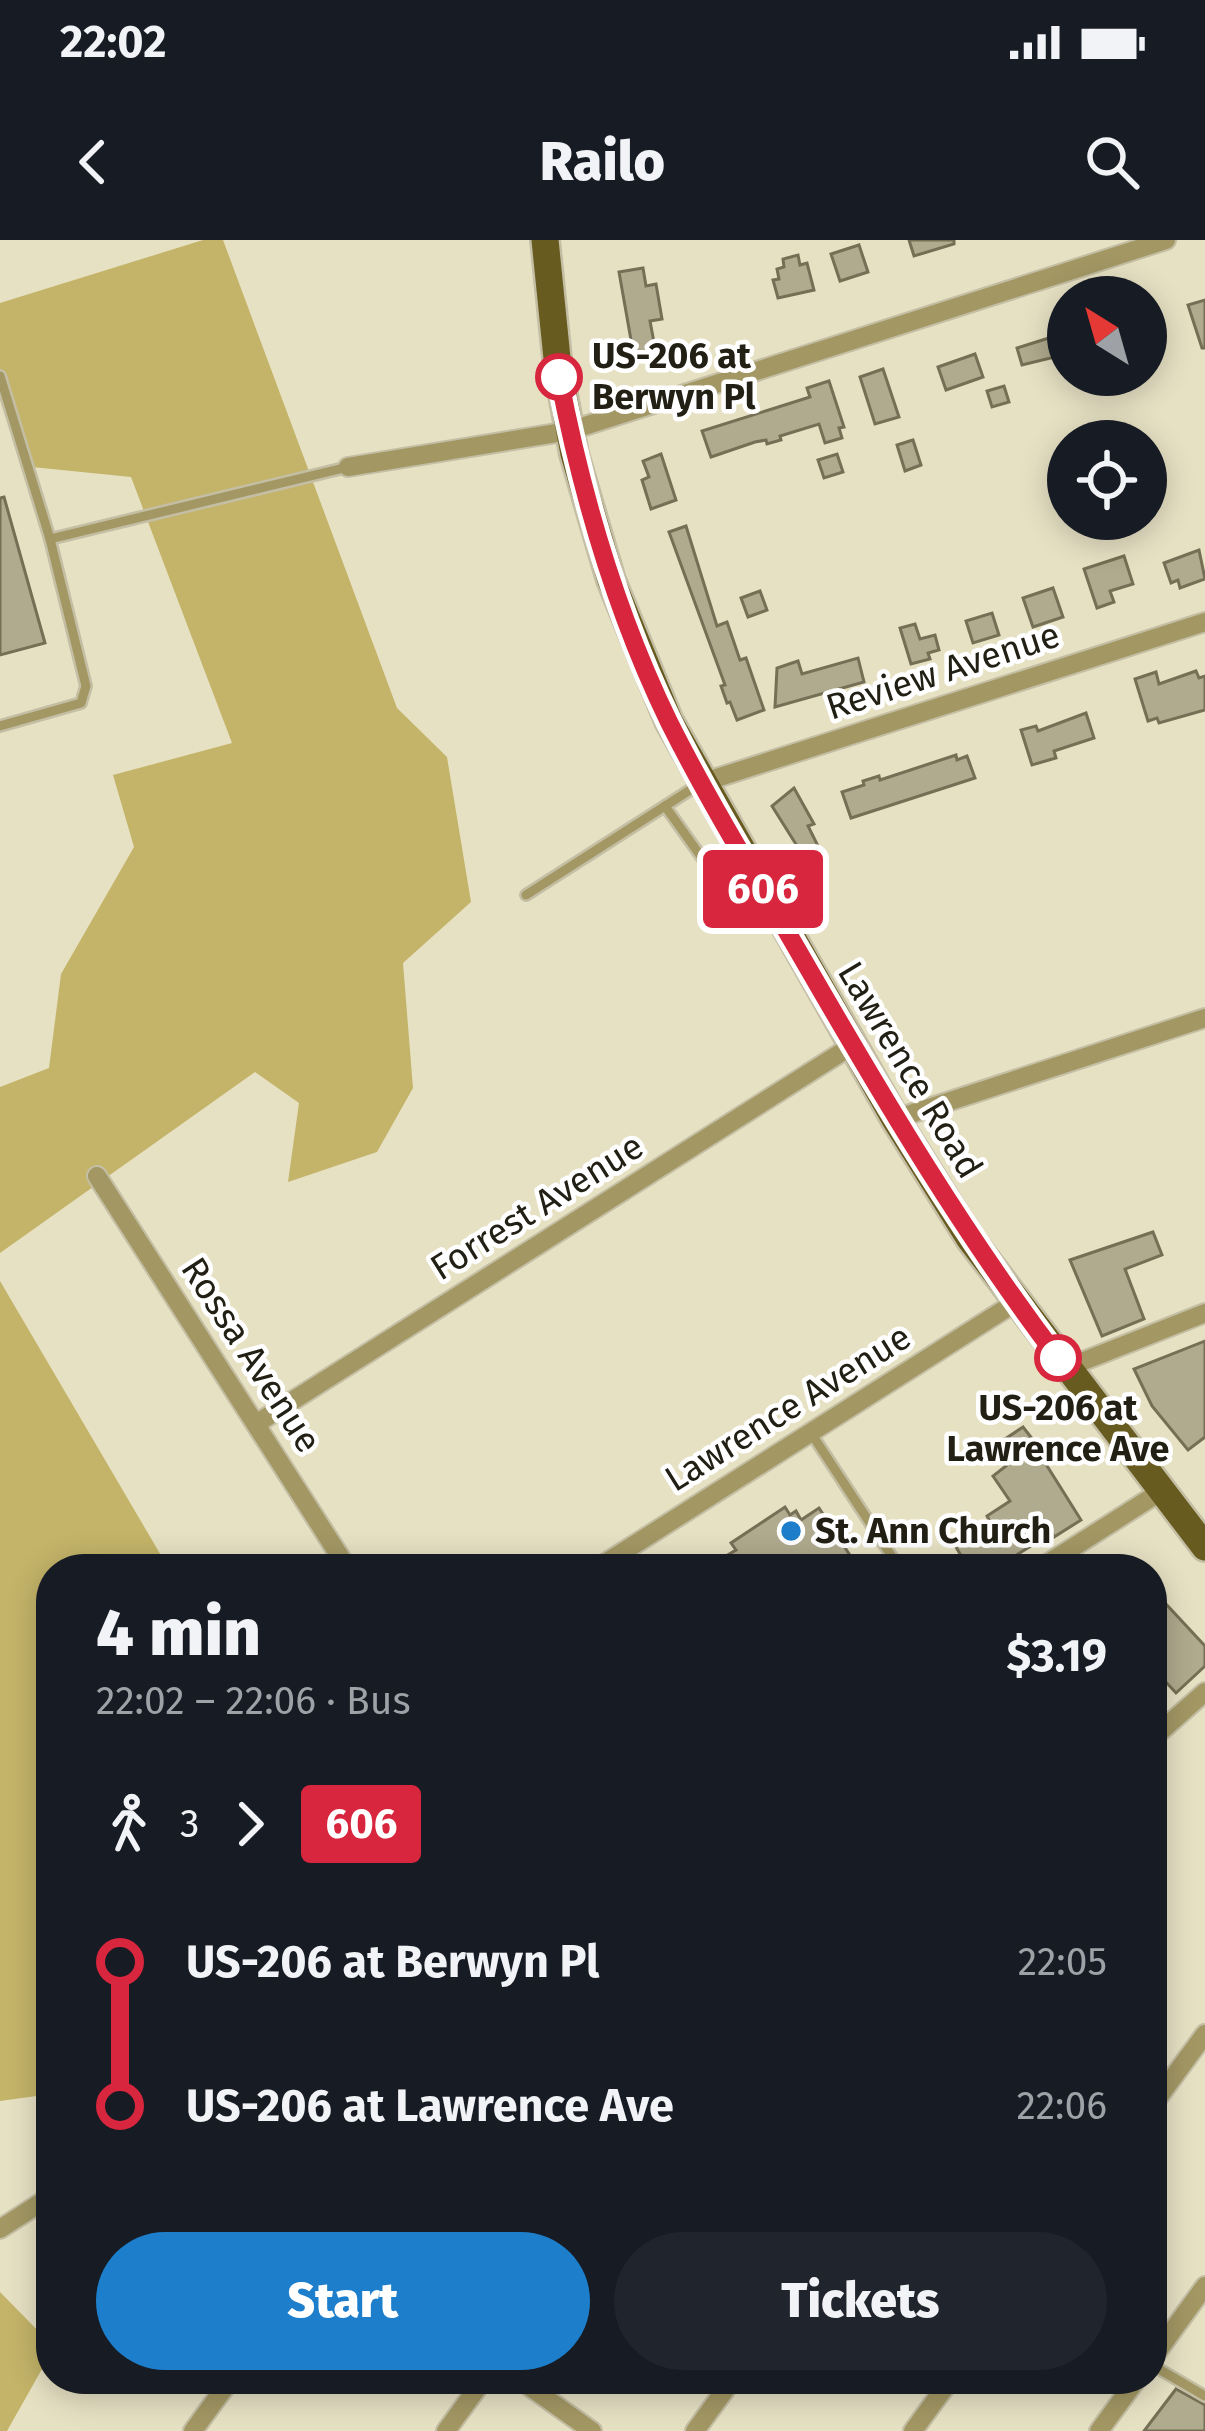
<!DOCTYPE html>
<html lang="en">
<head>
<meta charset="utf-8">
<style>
	:root { --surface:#171b24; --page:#20242c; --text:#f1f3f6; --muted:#9ea1a6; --accent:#1d7fcb }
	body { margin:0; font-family:"Fira Sans",sans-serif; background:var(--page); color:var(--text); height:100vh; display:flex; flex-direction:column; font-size:45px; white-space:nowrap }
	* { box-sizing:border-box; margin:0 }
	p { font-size:39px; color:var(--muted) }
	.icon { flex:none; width:66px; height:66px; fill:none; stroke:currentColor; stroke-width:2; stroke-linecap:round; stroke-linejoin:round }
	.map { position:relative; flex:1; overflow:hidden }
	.panel { position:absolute; left:36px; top:1314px; width:1131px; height:840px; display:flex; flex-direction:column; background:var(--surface); border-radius:48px; box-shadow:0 6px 30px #0003 }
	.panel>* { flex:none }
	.badge { padding:0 24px; border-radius:9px; font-size:42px; line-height:78px }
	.needle { width:78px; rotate:323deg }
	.tools { position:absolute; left:1047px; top:36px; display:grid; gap:24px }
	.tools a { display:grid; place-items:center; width:120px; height:120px; border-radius:50%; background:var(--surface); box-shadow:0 6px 30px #0003; font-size:60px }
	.map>.badge { position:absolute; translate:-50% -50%; box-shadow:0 0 0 6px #fff }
	.legs { display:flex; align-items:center; gap:18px; height:132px; padding:0 60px; font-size:39px }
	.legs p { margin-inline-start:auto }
	.summary { display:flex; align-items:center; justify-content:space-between; height:204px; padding:0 60px }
	h1 { font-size:66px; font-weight:800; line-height:90px }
	.primary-button { display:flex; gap:24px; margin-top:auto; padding:24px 60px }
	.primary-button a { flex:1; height:138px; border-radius:72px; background:var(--accent); color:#fff; font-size:48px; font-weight:800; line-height:138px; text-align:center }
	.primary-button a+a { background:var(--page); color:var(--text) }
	ul { padding:0 60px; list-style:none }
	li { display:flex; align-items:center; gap:42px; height:144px; font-size:45px }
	li i { display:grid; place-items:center; width:18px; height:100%; margin:0 15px; background:currentColor }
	li i::after { content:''; width:30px; height:30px; margin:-15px; border:9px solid; border-radius:50%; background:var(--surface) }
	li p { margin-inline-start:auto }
	li:first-child i { background:linear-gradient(#0000 50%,currentColor 0) }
	li:last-child i { background:linear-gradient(currentColor 50%,#0000 0) }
	.status { display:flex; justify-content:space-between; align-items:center; height:84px; padding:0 60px; background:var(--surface); direction:ltr }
	.status svg { height:33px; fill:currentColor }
	header { display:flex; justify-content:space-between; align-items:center; height:156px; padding:0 60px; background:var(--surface); font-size:54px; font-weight:800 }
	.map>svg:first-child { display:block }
</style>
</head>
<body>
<div class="status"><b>22:02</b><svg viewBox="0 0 49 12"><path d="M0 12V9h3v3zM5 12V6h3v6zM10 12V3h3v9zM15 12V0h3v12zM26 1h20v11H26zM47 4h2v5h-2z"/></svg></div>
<header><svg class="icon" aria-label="back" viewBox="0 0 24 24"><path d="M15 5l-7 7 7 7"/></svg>Railo<svg class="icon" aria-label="search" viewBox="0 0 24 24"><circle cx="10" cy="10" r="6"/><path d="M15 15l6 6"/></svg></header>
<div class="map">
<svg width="1205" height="2191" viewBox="0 0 1205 2191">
	<rect width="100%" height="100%" fill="#e7e1c4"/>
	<g fill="#c4b469">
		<polygon points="203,0 223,0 397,468 447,517 471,662 403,723 413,848 377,912 288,942 299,863 255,832 0,1013 0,847 49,828 61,734 134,607 113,535 232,503 131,237 22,226 0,159 0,63"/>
		<polygon points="0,1041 169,1329 51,1329 51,1854 0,1861"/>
		<polygon points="0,2052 51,2104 51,2113 7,2191 0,2191"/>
	</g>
	<g fill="#b0aa8e" stroke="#756f55" stroke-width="3">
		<polygon points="909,0 954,0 954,4 914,16"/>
		<polygon points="859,5 868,32 840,41 831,14"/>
		<polygon points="798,15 800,25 807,23 814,50 778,58 773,40 779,39 777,29 784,27 783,19"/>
		<polygon points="643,28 646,46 656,44 662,79 650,81 656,113 634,117 619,32"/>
		<polygon points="1205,60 1205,108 1202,108 1188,65"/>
		<polygon points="1049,98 1055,117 1022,125 1017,108"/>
		<polygon points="975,114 983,137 946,150 938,127"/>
		<polygon points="883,129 899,177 875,184 860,137"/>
		<polygon points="829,141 844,187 839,188 842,198 825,203 819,184 780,196 781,200 767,204 766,200 755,202 711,217 702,191 810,157 807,148"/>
		<polygon points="1004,146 1009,162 992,167 987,151"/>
		<polygon points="913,200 921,225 905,231 897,205"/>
		<polygon points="661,214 676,260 651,269 642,240 649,237 643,221"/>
		<polygon points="837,214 843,232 824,238 818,220"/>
		<polygon points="4,257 45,403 0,415 0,258"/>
		<polygon points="686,286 717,386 727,382 740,420 746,418 764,470 737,480 730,462 727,463 721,446 725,445 669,292"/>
		<polygon points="1199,310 1205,339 1180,348 1178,340 1171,343 1164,323"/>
		<polygon points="1124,316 1133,344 1110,351 1114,362 1097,368 1084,329"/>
		<polygon points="1053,348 1063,377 1033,387 1023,358"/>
		<polygon points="760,351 767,370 748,377 741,358"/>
		<polygon points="992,373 999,395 973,403 966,381"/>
		<polygon points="915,384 920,399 935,395 939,410 928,413 930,419 911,424 900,388"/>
		<polygon points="858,418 864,442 775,467 777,428 798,421 802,434"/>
		<polygon points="1196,431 1199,438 1205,436 1205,470 1159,483 1157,478 1148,481 1135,439 1156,432 1159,444"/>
		<polygon points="1086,473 1094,498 1054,511 1056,518 1032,525 1021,490 1036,486 1038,491"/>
		<polygon points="956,515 957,520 967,516 975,538 851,578 842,552 864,545 863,541 879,536 880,540"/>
		<polygon points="794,548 814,584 808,586 819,608 804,617 772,566"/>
		<polygon points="1153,992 1162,1015 1125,1029 1144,1079 1102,1096 1070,1020"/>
		<polygon points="1205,1101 1205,1197 1188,1210 1152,1166 1134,1129"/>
		<polygon points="1023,1187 1048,1219 1044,1221 1081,1280 1054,1297 1052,1293 994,1329 969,1329 953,1302 989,1280 987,1276 1010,1261 993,1236 1006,1226 1000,1219 1010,1212 1002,1201"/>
		<polygon points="785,1267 790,1275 796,1271 801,1280 819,1268 859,1329 704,1329 736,1310 731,1303"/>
		<polygon points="1152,1349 1205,1406 1205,1426 1176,1453 1152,1427"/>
		<polygon points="1176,2149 1205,2165 1205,2191 1144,2191"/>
	</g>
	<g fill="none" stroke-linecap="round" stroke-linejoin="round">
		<g stroke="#c4bea4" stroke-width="14">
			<g id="lane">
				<polyline points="0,136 50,299 86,446 81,463 0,486"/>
				<polyline points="50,299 348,227"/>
				<polyline points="665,566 712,632 744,621"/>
				<polyline points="526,655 701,543"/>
				<polyline points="811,1193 900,1329"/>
				<polyline points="624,1311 635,1329"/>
				<polyline points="1152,2125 1205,2156"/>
			</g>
		</g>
		<g stroke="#c4bea4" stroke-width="22">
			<g id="street">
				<polyline points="348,227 569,191 1166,0"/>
				<polyline points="701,543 1205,382"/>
				<polyline points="895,879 1205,778"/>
				<polyline points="97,936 348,1329"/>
				<polyline points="1066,1128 1205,1073"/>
				<polyline points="256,1184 853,805"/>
				<polyline points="596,1329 1016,1062"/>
				<polyline points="1039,1329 1160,1252"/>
				<polyline points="1152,1499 1205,1452"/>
				<polyline points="1152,1866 1205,1794"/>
				<polyline points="0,1989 51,1956"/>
				<polyline points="1152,2119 1205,2046"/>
				<polyline points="519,2139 592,2191"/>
				<polyline points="193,2191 231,2139"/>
				<polyline points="446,2191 484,2139"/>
				<polyline points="695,2191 733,2139"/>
				<polyline points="913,2191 951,2139"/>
				<polyline points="1099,2191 1137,2139"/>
			</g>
		</g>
		<g stroke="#c4bea4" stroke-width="32">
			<polyline id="primary" points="545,0 558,128 574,214 611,340 669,481 895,879 970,999 1205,1307"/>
		</g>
		<use href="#lane" stroke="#a39864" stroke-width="9"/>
		<use href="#street" stroke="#a39864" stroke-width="18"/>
		<use href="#primary" stroke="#675b1f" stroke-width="27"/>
	</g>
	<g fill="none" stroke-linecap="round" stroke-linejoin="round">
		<g stroke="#fff" stroke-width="27">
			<path id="line-1" d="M559 137C582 256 616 373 669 482 711 566 761 646 808 728 886 863 964 994 1058 1118"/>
		</g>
		<use href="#line-1" stroke="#d7263d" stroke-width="18"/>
	</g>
	<g fill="#fff" stroke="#d7263d" stroke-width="6">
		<circle cx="559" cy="137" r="21"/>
		<circle cx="1058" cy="1118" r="21"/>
	</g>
	<circle fill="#1d7fcb" stroke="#fff" stroke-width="4.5" cx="791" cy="1291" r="12"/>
	<g text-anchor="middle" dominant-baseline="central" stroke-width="9" stroke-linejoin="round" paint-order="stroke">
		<g font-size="36" font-weight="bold" fill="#222015" stroke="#fff" text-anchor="start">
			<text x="592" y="116">US-206 at<tspan x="592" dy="41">Berwyn Pl</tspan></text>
			<text x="1058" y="1168" text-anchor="middle">US-206 at<tspan x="1058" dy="41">Lawrence Ave</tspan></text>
		</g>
		<g font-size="36" fill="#222015" stroke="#fff">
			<text transform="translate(943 431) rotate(-18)">Review Avenue</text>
			<text transform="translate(910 830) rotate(59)">Lawrence Road</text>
			<text transform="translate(537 967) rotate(-32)">Forrest Avenue</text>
			<text transform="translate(251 1115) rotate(57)">Rossa Avenue</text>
			<text transform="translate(788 1168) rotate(-32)">Lawrence Avenue</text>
		</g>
		<g font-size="36" font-weight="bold" fill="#222015" stroke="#fff" text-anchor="start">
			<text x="815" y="1291">St. Ann Church</text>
		</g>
	</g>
</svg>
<div class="tools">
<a><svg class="needle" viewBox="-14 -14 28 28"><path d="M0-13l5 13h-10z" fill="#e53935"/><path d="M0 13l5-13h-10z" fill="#9ea1a6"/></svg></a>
<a><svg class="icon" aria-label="locate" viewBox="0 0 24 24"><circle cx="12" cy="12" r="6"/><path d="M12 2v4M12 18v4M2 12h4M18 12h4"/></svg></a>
</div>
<b class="badge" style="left:763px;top:649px;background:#d7263d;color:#fff">606</b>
<section class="panel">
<div class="summary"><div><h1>4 min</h1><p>22:02 – 22:06 · Bus</p></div><b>$3.19</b></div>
<div class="legs"><svg class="icon" aria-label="walk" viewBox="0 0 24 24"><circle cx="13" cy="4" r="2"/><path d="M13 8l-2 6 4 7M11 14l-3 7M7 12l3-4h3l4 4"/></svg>3<svg class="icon" aria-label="forward" viewBox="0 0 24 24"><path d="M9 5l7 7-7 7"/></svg><b class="badge" style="background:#d7263d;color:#fff">606</b></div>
<ul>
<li><i style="color:#d7263d"></i><b>US-206 at Berwyn Pl</b><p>22:05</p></li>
<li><i style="color:#d7263d"></i><b>US-206 at Lawrence Ave</b><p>22:06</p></li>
</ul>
<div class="primary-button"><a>Start</a><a>Tickets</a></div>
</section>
</div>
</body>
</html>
